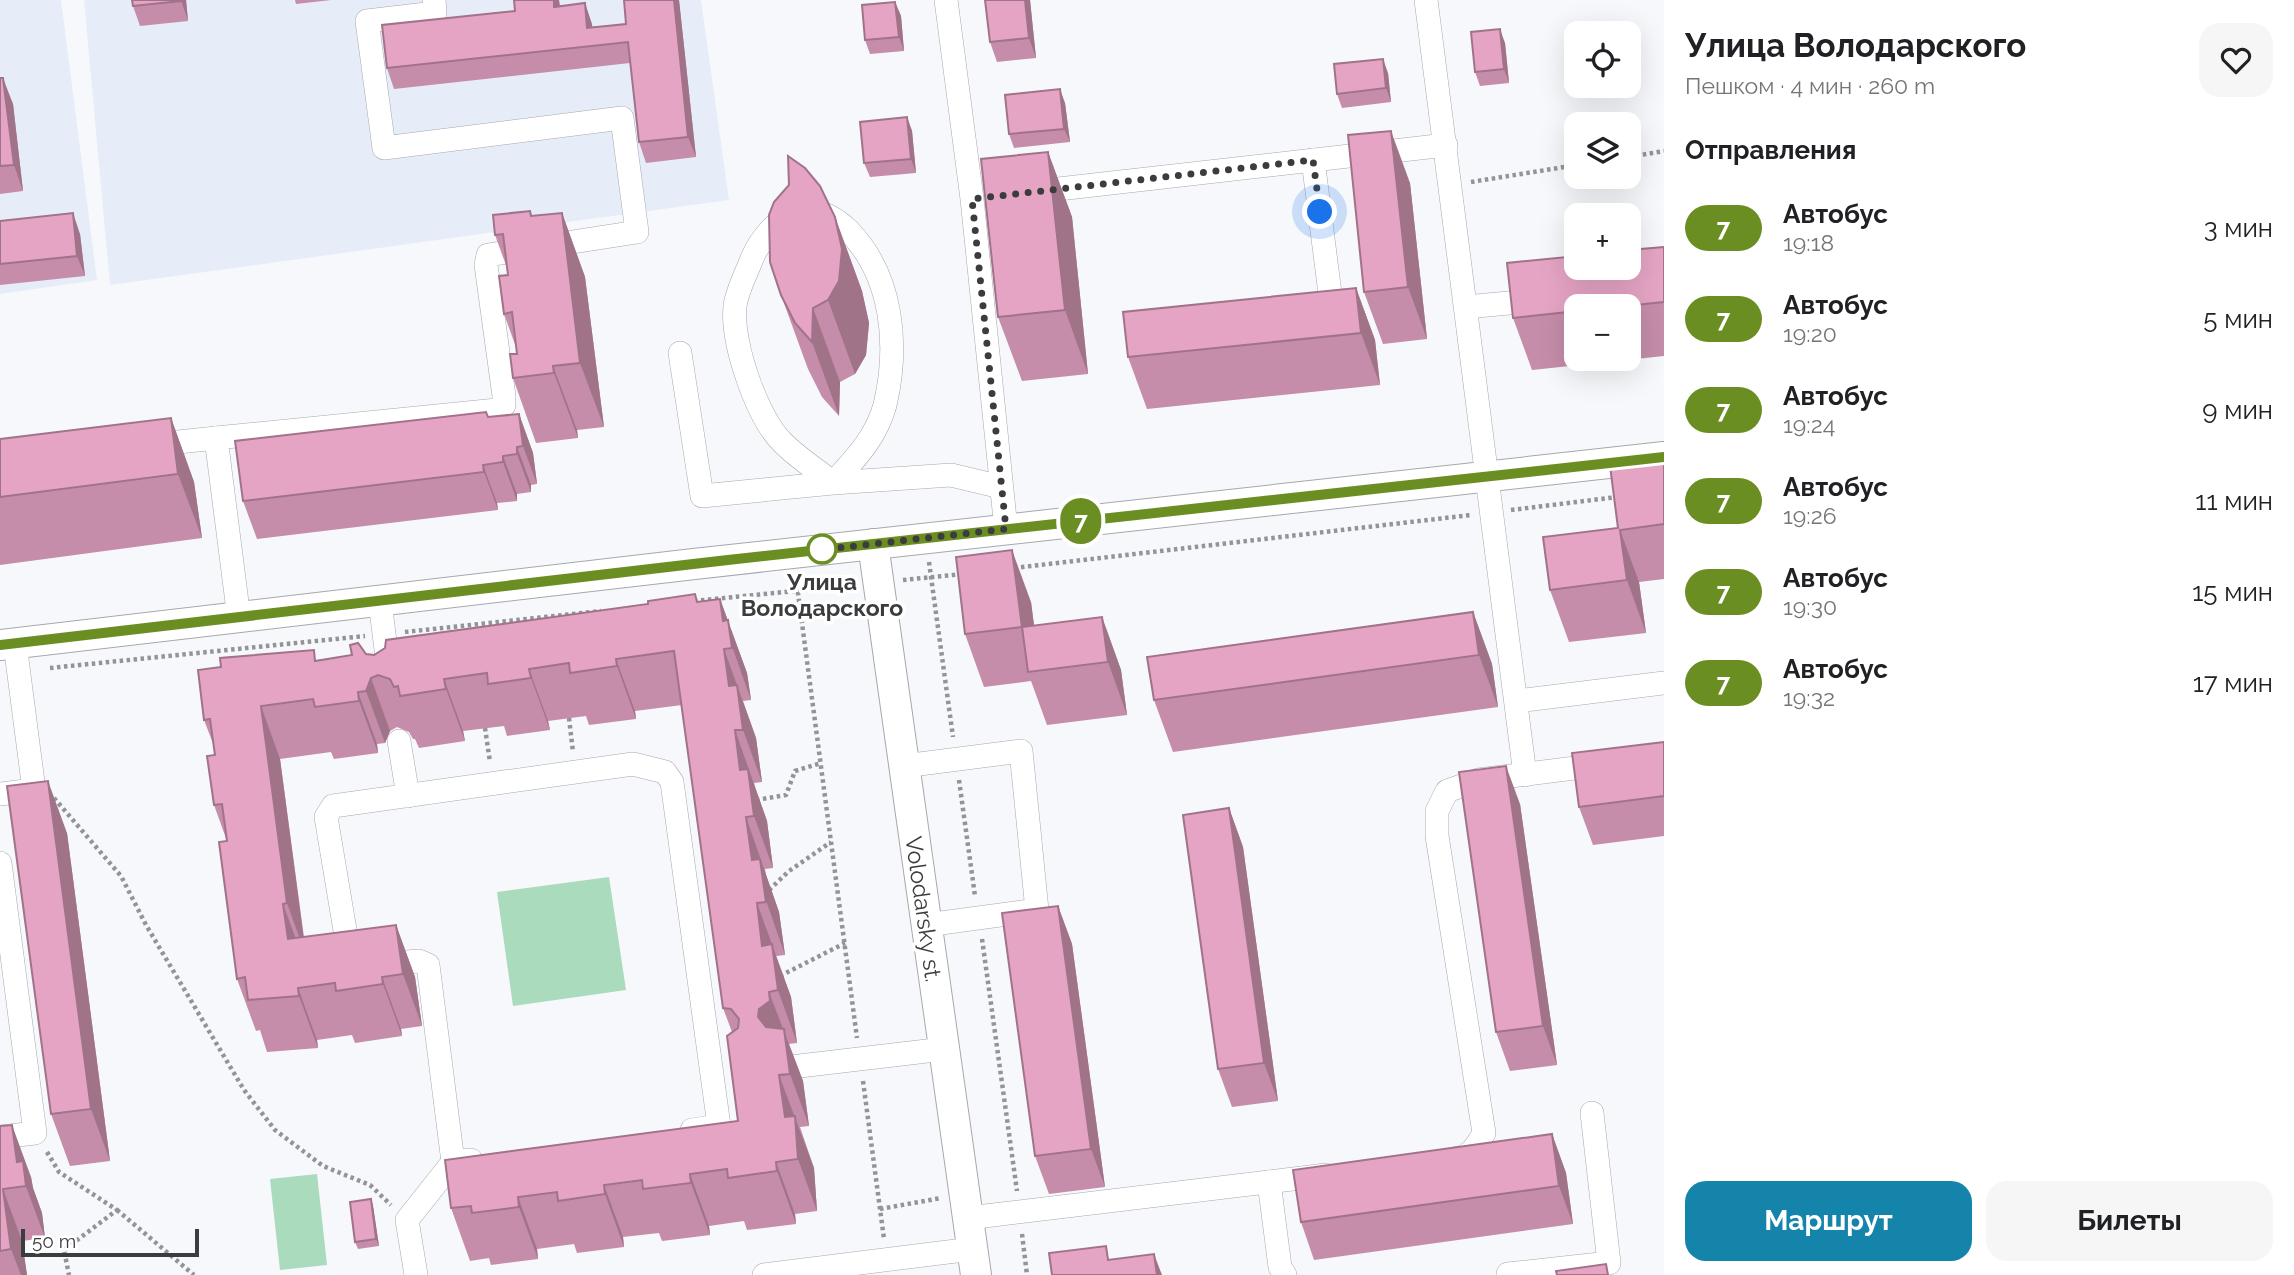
<!DOCTYPE html>
<html lang="ru">
<head>
<meta charset="utf-8">
<style>
	:root { --surface:#fff; --page:#f6f6f6; --text:#202124; --muted:#757577; --accent:#1584ab }
	body { margin:0; font-family:Raleway,sans-serif; background:var(--page); color:var(--text); height:100vh; display:flex; flex-direction:column; font-size:26px; white-space:nowrap }
	* { box-sizing:border-box; margin:0 }
	p { font-size:23px; color:var(--muted) }
	.icon { flex:none; width:38px; height:38px; fill:none; stroke:currentColor; stroke-width:2; stroke-linecap:round; stroke-linejoin:round }
	.map { position:relative; flex:1; overflow:hidden }
	.details { display:flex; flex-direction:column; background:var(--surface); width:630px }
	.details>* { flex:none }
	.badge { padding:0 14px; border-radius:23px; font-size:24px; line-height:46px }
	.tools { position:absolute; left:1564px; top:21px; display:grid; gap:14px }
	.tools a { display:grid; place-items:center; width:77px; height:77px; border-radius:14px; background:var(--surface); box-shadow:0 7px 28px #0002; font-size:35px }
	.scale { position:absolute; left:21px; bottom:18px; width:178px; box-sizing:border-box; padding-left:7px; border:4px solid #3b3c3d; border-top:0; font-size:19px; line-height:24px; white-space:nowrap; color:#3b3c3d; -webkit-text-stroke:5px #fff; paint-order:stroke }
	.you { position:absolute; width:35px; height:35px; margin:-18px; border:5px solid #fff; border-radius:50%; background:#1a73e8; box-shadow:0 0 0 10px #1a73e833 }
	.map>.badge { position:absolute; translate:-50% -50%; box-shadow:0 0 0 4px #fff }
	h2 { padding:0 21px; font-size:26px; line-height:63px }
	.round { display:grid; place-items:center; flex:none; width:74px; height:74px; border-radius:21px; background:var(--page) }
	.summary { display:flex; align-items:center; justify-content:space-between; height:119px; padding:0 21px }
	h1 { font-size:33px; font-weight:700; line-height:52px }
	.primary-button { display:flex; gap:14px; margin-top:auto; padding:14px 21px }
	.primary-button a { flex:1; height:80px; border-radius:21px; background:var(--accent); color:#fff; font-size:28px; font-weight:700; line-height:80px; text-align:center }
	.primary-button a+a { background:var(--page); color:var(--text) }
	ul { padding:0; list-style:none }
	li { display:flex; align-items:center; gap:21px; height:91px; padding:0 21px }
	li div { flex:1 }
	li b { display:block; font-size:26px }
	li em { font-style:normal }
	li .badge { min-width:77px; font-weight:700; text-align:center }
	main { display:flex; flex:1; min-height:0 }
	.map>svg:first-child { display:block }
</style>
</head>
<body>
<main>
<div class="map">
<svg width="1664" height="1275" viewBox="0 0 1664 1275">
	<rect width="100%" height="100%" fill="#f6f8fc"/>
	<g fill="#e7edf8">
		<polygon points="0,0 61,0 97,280 0,294"/>
		<polygon points="84,0 701,0 729,200 110,285"/>
	</g>
	<g fill="#aadbbd">
		<polygon points="609,877 626,990 513,1006 497,892"/>
		<polygon points="317,1174 327,1265 280,1270 270,1179"/>
	</g>
	<g fill="none" stroke-linecap="round" stroke-linejoin="round">
		<g stroke="#a6a8ac" stroke-width="24">
			<g id="minor">
				<polyline points="946,0 972,199 1006,529"/>
				<polyline points="1426,0 1525,775"/>
				<polyline points="1313,160 1333,317"/>
				<polyline points="1032,192 1446,145"/>
				<polyline points="1466,307 1540,300"/>
				<path d="M680 353 702 496 833 483C855 459 876 438 885 405 899 345 893 277 849 231 838 220 820 208 802 211 779 215 759 240 751 261 746 274 737 291 735 306 731 342 757 418 783 443 798 458 817 470 833 483L951 475 1001 487"/>
				<polyline points="150,445 216,438"/>
				<polyline points="380,602 389,673"/>
				<polyline points="239,618 216,438 497,410 504,405 504,396 486,265 488,255 637,232 622,118 384,148 367,21 435,13 434,0"/>
				<polyline points="1517,701 1664,683"/>
				<polyline points="399,741 408,796"/>
				<polyline points="904,766 1021,751 1037,910 926,925"/>
				<polyline points="0,794 34,790 15,644"/>
				<polyline points="0,863 35,1133 0,1137"/>
				<polyline points="350,960 326,817 333,806 633,764 665,772 672,782 719,1126 692,1130"/>
				<polyline points="381,964 419,961 428,965 453,1162"/>
				<polyline points="791,1067 944,1049"/>
				<path d="M1454 1159C1470 1157 1477 1146 1484 1133L1437 836V811L1447 791 1478 780 1664 757"/>
				<polyline points="1269,1182 1280,1267 1285,1275"/>
				<polyline points="968,1218 1326,1175"/>
				<polyline points="1508,1274 1609,1263 1592,1113"/>
				<polyline points="416,1275 407,1220 453,1162 471,1160"/>
				<polyline points="764,1275 972,1249"/>
			</g>
		</g>
		<g stroke="#a6a8ac" stroke-width="32">
			<g id="major">
				<polyline points="873,544 976,1275"/>
				<polyline points="0,645 694,564 1664,457"/>
			</g>
		</g>
		<g stroke="#929496" stroke-width="4.5" stroke-dasharray="3.5 3.5" stroke-linecap="butt">
			<polyline points="1629,157 1664,151"/>
			<polyline points="1471,182 1577,165"/>
			<polyline points="1511,510 1617,497"/>
			<polyline points="929,562 953,737"/>
			<polyline points="1014,568 1471,515"/>
			<polyline points="796,578 857,1038"/>
			<polyline points="903,580 963,574"/>
			<polyline points="694,601 855,585"/>
			<polyline points="405,632 601,611"/>
			<polyline points="50,668 365,636"/>
			<polyline points="569,718 573,752"/>
			<polyline points="485,728 490,762"/>
			<polyline points="959,780 975,896"/>
			<polyline points="54,798 121,876 146,925 244,1090 275,1130 323,1166 370,1185 391,1205"/>
			<polyline points="756,800 786,795 795,771 821,763"/>
			<polyline points="769,890 789,871 831,842"/>
			<polyline points="982,939 1017,1191"/>
			<polyline points="780,976 845,943"/>
			<polyline points="863,1081 884,1239"/>
			<polyline points="47,1152 59,1172 117,1210 64,1250 69,1275"/>
			<polyline points="880,1209 941,1198"/>
			<polyline points="117,1210 194,1275"/>
			<polyline points="1022,1234 1027,1275"/>
		</g>
		<use href="#minor" stroke="#fff" stroke-width="23"/>
		<use href="#major" stroke="#fff" stroke-width="30"/>
	</g>
	<g fill="#c58da9" fill-rule="evenodd">
		<polygon points="186,0 188,21 140,26 133,6"/>
		<polygon points="295,0 331,0 296,4"/>
		<polygon points="559,0 560,6 585,3 592,27 626,24 624,0 679,0 696,157 646,163 639,142 630,63 394,89 387,68"/>
		<polygon points="1030,0 1036,58 997,62 990,42"/>
		<polygon points="895,2 901,16 904,51 870,54 865,40"/>
		<polygon points="1505,43 1509,83 1480,86 1475,72"/>
		<polygon points="1388,73 1391,102 1342,108 1337,94"/>
		<polygon points="0,78 13,104 23,191 0,194"/>
		<polygon points="1065,103 1070,142 1014,148 1009,134"/>
		<polygon points="907,117 912,131 916,173 870,177 864,163"/>
		<polygon points="1048,152 1072,217 1088,374 1022,381 998,317"/>
		<polygon points="1410,183 1427,339 1383,344 1364,292"/>
		<polygon points="530,211 532,216 562,213 585,277 604,427 577,430 578,438 536,443 513,378 517,354 517,350 504,314 508,275 507,268 495,235"/>
		<polygon points="835,217 862,291 869,323 866,355 855,374 840,382 839,416 822,397 808,369 781,295"/>
		<polygon points="0,221 80,234 85,276 0,285"/>
		<path d="M1664 247V356L1532 370 1513 318ZM1577 306H1629V359H1577Z"/>
		<polygon points="1356,288 1375,340 1380,385 1147,409 1128,357"/>
		<polygon points="519,414 533,453 537,484 531,485 531,492 517,494 517,501 497,503 498,510 257,539 243,501 488,417"/>
		<polygon points="171,418 194,482 202,538 0,565 0,439"/>
		<polygon points="1664,451 1664,579 1639,582 1646,633 1569,642 1550,590 1618,528"/>
		<polygon points="720,599 747,673 751,700 743,701 756,738 762,782 754,783 755,787 767,821 773,868 765,869 766,875 779,912 785,955 776,956 791,997 797,1043 789,1044 803,1081 809,1126 800,1127 814,1168 817,1211 795,1214 796,1224 747,1230 744,1221 709,1226 710,1235 662,1241 659,1233 623,1237 624,1247 577,1253 574,1244 537,1249 538,1259 491,1265 489,1258 470,1261 451,1208 738,1121 732,1032 723,1008 682,705 635,711 636,719 589,725 586,716 548,721 550,730 507,736 504,726 463,731 465,741 419,748 415,739 413,739 409,732 397,727 390,731 385,743 377,744 378,753 334,759 331,752 280,759 304,937 396,925 415,977 422,1026 401,1029 402,1036 355,1043 352,1035 317,1040 318,1048 267,1052 260,1030 256,1031 237,979 227,841 214,805 215,755 214,746 204,720 317,660 366,654 374,655"/>
		<polygon points="1031,602 1034,626 1102,617 1121,670 1127,715 1047,725 1031,681 984,687 965,634"/>
		<polygon points="1473,612 1492,664 1498,707 1173,752 1154,700"/>
		<polygon points="1664,742 1664,836 1593,845 1579,807"/>
		<polygon points="1520,804 1557,1065 1510,1071 1496,1032"/>
		<polygon points="1229,808 1243,847 1278,1101 1232,1107 1218,1069"/>
		<polygon points="67,833 110,1161 70,1166 51,1114"/>
		<polygon points="1058,906 1072,944 1105,1187 1049,1194 1035,1156"/>
		<polygon points="0,1126 31,1177 33,1188 42,1213 45,1238 22,1241 27,1275 0,1275"/>
		<polygon points="1552,1134 1566,1173 1573,1224 1314,1260 1301,1222"/>
		<polygon points="371,1199 373,1206 379,1246 358,1249 355,1242"/>
	</g>
	<g fill="#a07389">
		<polygon points="181,0 186,0 188,21"/>
		<polygon points="554,0 559,0 562,27 554,7"/>
		<polygon points="674,0 679,0 696,157 688,137"/>
		<polygon points="1025,0 1030,0 1036,58 1029,38"/>
		<polygon points="895,2 901,16 904,51 899,37"/>
		<polygon points="585,3 592,24 595,48 587,28"/>
		<polygon points="1500,29 1505,43 1509,83 1504,69"/>
		<polygon points="1383,59 1388,73 1391,102 1386,88"/>
		<polygon points="3,78 13,104 23,191 14,165"/>
		<polygon points="1060,89 1065,103 1070,142 1064,129"/>
		<polygon points="907,117 912,131 916,173 911,159"/>
		<polygon points="1391,131 1410,183 1427,339 1408,287"/>
		<polygon points="1048,152 1072,217 1088,374 1065,310"/>
		<polygon points="73,213 80,234 85,276 77,256"/>
		<polygon points="562,213 585,277 604,427 580,363"/>
		<polygon points="835,217 862,291 869,323 866,355 855,374 828,300"/>
		<polygon points="1356,288 1375,340 1380,385 1361,333"/>
		<polygon points="813,308 840,382 839,416 812,342"/>
		<polygon points="553,366 577,430 578,438 554,373"/>
		<polygon points="519,414 533,453 537,484 523,446"/>
		<polygon points="171,418 194,482 202,538 178,474"/>
		<polygon points="517,447 531,485 531,492 517,454"/>
		<polygon points="503,456 517,494 517,501 503,462"/>
		<polygon points="483,465 497,503 498,510 484,472"/>
		<polygon points="1620,530 1639,582 1646,633 1627,580"/>
		<polygon points="1012,550 1031,602 1040,671 1022,627"/>
		<polygon points="720,599 747,673 751,700 723,621"/>
		<polygon points="1473,612 1492,664 1498,707 1479,655"/>
		<polygon points="1102,617 1121,670 1127,715 1108,662"/>
		<polygon points="724,649 756,738 762,782 743,730 729,686"/>
		<polygon points="616,659 635,711 636,719 617,666"/>
		<polygon points="529,669 548,721 550,730 531,678"/>
		<polygon points="371,678 390,731 385,743 366,691"/>
		<polygon points="444,679 463,731 465,741 446,689"/>
		<polygon points="358,692 377,744 378,753 359,701"/>
		<polygon points="261,706 280,759 306,956 287,903"/>
		<polygon points="735,730 767,821 773,868 754,816 740,770"/>
		<polygon points="1506,766 1520,804 1557,1065 1543,1026"/>
		<polygon points="48,781 67,833 110,1161 91,1109"/>
		<polygon points="1229,808 1243,847 1278,1101 1264,1063"/>
		<polygon points="746,817 779,912 785,955 752,860"/>
		<polygon points="757,903 791,997 797,1043 762,946"/>
		<polygon points="283,904 302,956 288,939"/>
		<polygon points="1058,906 1072,944 1105,1187 1091,1149"/>
		<polygon points="396,925 415,977 422,1026 403,974"/>
		<polygon points="382,977 401,1029 402,1036 383,984"/>
		<polygon points="298,988 317,1040 318,1048 299,996"/>
		<polygon points="769,992 803,1081 809,1126 790,1074 758,1017 759,1009"/>
		<polygon points="779,1075 814,1168 817,1211 798,1159 785,1117"/>
		<polygon points="12,1125 31,1177 33,1188 42,1213 45,1238 17,1162"/>
		<polygon points="1552,1134 1566,1173 1573,1224 1559,1186"/>
		<polygon points="776,1162 795,1214 796,1224 777,1171"/>
		<polygon points="690,1174 709,1226 710,1235 691,1183"/>
		<polygon points="604,1185 623,1237 624,1247 605,1194"/>
		<polygon points="3,1189 22,1241 27,1275 21,1275 11,1249"/>
		<polygon points="518,1197 537,1249 538,1259 519,1207"/>
		<polygon points="371,1199 373,1206 379,1246 376,1239"/>
		<polygon points="1154,1254 1162,1275 1157,1275"/>
	</g>
	<g fill="#e5a4c4" stroke="#a07389" stroke-width="2">
		<polygon points="132,0 181,0 181,1 133,6"/>
		<polygon points="514,0 554,0 554,7 585,3 587,28 626,24 624,0 674,0 688,137 639,142 628,42 387,68 382,25 515,11"/>
		<polygon points="985,0 1025,0 1029,38 990,42"/>
		<polygon points="895,2 899,37 865,40 862,5"/>
		<polygon points="1500,29 1504,69 1475,72 1471,32"/>
		<polygon points="1383,59 1386,88 1337,94 1334,64"/>
		<polygon points="0,78 3,78 14,165 0,166"/>
		<polygon points="1060,89 1064,129 1009,134 1005,95"/>
		<polygon points="907,117 911,159 864,163 860,122"/>
		<polygon points="1391,131 1408,287 1364,292 1348,135"/>
		<polygon points="1048,152 1065,310 998,317 981,159"/>
		<polygon points="788,156 805,168 820,186 835,217 842,249 839,281 828,300 813,308 812,342 795,323 781,295 770,262 769,215 774,202 789,185"/>
		<polygon points="530,211 531,216 562,213 580,363 553,366 554,373 513,378 510,354 517,354 512,312 504,314 499,276 508,275 503,234 495,235 493,215"/>
		<polygon points="73,213 77,256 0,264 0,221"/>
		<polygon points="1664,247 1664,302 1625,306 1577,306 1577,311 1513,318 1507,263 1577,256 1577,268 1629,268 1629,250"/>
		<polygon points="1356,288 1361,333 1128,357 1123,312"/>
		<polygon points="486,412 488,417 519,414 523,446 517,447 517,454 503,456 503,462 483,465 484,472 243,501 235,441"/>
		<polygon points="171,418 178,474 0,497 0,439"/>
		<polygon points="1664,451 1664,524 1620,530 1627,580 1550,590 1543,537 1618,528 1609,458"/>
		<polygon points="1012,550 1022,627 965,634 956,557"/>
		<polygon points="695,594 697,602 720,599 723,621 728,620 732,648 724,649 729,686 737,685 743,730 735,730 740,770 748,769 754,816 746,817 752,860 760,859 766,902 757,903 762,946 772,944 778,990 769,992 770,1001 759,1009 758,1017 766,1027 784,1029 790,1074 779,1075 785,1117 795,1116 798,1159 776,1162 777,1171 728,1178 727,1169 690,1174 691,1183 643,1189 642,1180 604,1185 605,1194 558,1201 557,1192 518,1197 519,1207 472,1213 471,1206 451,1208 445,1160 738,1121 727,1036 738,1028 739,1019 731,1009 723,1008 674,651 616,659 617,666 570,673 569,663 529,669 531,678 488,684 487,673 444,679 446,689 400,696 398,686 394,687 390,679 378,675 371,678 366,691 358,692 359,701 315,707 313,699 261,706 287,903 283,904 288,939 396,925 403,974 382,977 383,984 336,991 335,983 298,988 299,996 248,1000 245,977 237,979 219,842 227,841 222,804 214,805 207,756 215,755 210,719 204,720 198,670 221,667 220,658 314,650 315,661 352,655 350,645 358,643 366,654 374,655 385,648 386,640 648,604 648,601"/>
		<polygon points="1473,612 1479,655 1154,700 1147,657"/>
		<polygon points="1102,617 1108,662 1028,672 1022,627"/>
		<polygon points="1664,742 1664,796 1579,807 1572,753"/>
		<polygon points="1506,766 1543,1026 1496,1032 1459,772"/>
		<polygon points="48,781 91,1109 51,1114 7,786"/>
		<polygon points="1229,808 1264,1063 1218,1069 1183,815"/>
		<polygon points="1058,906 1091,1149 1035,1156 1002,913"/>
		<polygon points="12,1125 17,1162 23,1161 26,1186 3,1189 11,1249 0,1251 0,1126"/>
		<polygon points="1552,1134 1559,1186 1301,1222 1293,1170"/>
		<polygon points="371,1199 376,1239 355,1242 350,1202"/>
		<polygon points="1106,1246 1108,1260 1154,1254 1157,1275 1052,1275 1049,1253"/>
		<polygon points="1606,1264 1608,1275 1557,1275 1556,1271"/>
	</g>
	<g fill="none" stroke-linecap="round" stroke-linejoin="round">
		<g stroke="#fff" stroke-width="16">
			<polyline id="line" points="0,645 719,561 1664,457"/>
		</g>
		<use href="#line" stroke="#6b8e23" stroke-width="10"/>
		<polyline stroke="#3b3c3d" stroke-width="7" stroke-dasharray="0 12.6" points="822,549 819,550 1006,529 972,199 1313,160 1320,212"/>
	</g>
	<circle fill="#fff" stroke="#6b8e23" stroke-width="3.5" cx="822" cy="549" r="14"/>
	<g text-anchor="middle" dominant-baseline="central" stroke-width="7" stroke-linejoin="round" paint-order="stroke">
		<g font-size="23" font-weight="bold" fill="#3b3c3d" stroke="#fff">
			<text x="822" y="581">Улица<tspan x="822" dy="26">Володарского</tspan></text>
		</g>
		<g font-size="23" fill="#3b3c3d" stroke="#fff">
			<text transform="translate(924 909) rotate(82)">Volodarsky st.</text>
		</g>
	</g>
</svg>
<div class="tools">
<a><svg class="icon" aria-label="locate" viewBox="0 0 24 24"><circle cx="12" cy="12" r="6"/><path d="M12 2v4M12 18v4M2 12h4M18 12h4"/></svg></a>
<a><svg class="icon" aria-label="layers" viewBox="0 0 24 24"><path d="M12 4l9 5-9 5-9-5zM3 14l9 5 9-5"/></svg></a>
<a>+</a>
<a>−</a>
</div>
<div class="scale">50 m</div>
<div class="you" style="left:1320px;top:212px"></div>
<b class="badge" style="left:1081px;top:521px;background:#6b8e23;color:#fff">7</b>
</div>
<section class="details">
<div class="summary"><div><h1>Улица Володарского</h1><p>Пешком · 4 мин · 260 m</p></div><a class="round"><svg class="icon" aria-label="heart" viewBox="0 0 24 24"><path d="M12 20l-8-8c-3-5 5-10 8-4 3-6 11-1 8 4z"/></svg></a></div>
<h2>Отправления</h2>
<ul>
<li><span class="badge" style="background:#6b8e23;color:#fff">7</span><div><b>Автобус</b><p>19:18</p></div><em>3 мин</em></li>
<li><span class="badge" style="background:#6b8e23;color:#fff">7</span><div><b>Автобус</b><p>19:20</p></div><em>5 мин</em></li>
<li><span class="badge" style="background:#6b8e23;color:#fff">7</span><div><b>Автобус</b><p>19:24</p></div><em>9 мин</em></li>
<li><span class="badge" style="background:#6b8e23;color:#fff">7</span><div><b>Автобус</b><p>19:26</p></div><em>11 мин</em></li>
<li><span class="badge" style="background:#6b8e23;color:#fff">7</span><div><b>Автобус</b><p>19:30</p></div><em>15 мин</em></li>
<li><span class="badge" style="background:#6b8e23;color:#fff">7</span><div><b>Автобус</b><p>19:32</p></div><em>17 мин</em></li>
</ul>
<div class="primary-button"><a>Маршрут</a><a>Билеты</a></div>
</section>
</main>
</body>
</html>
